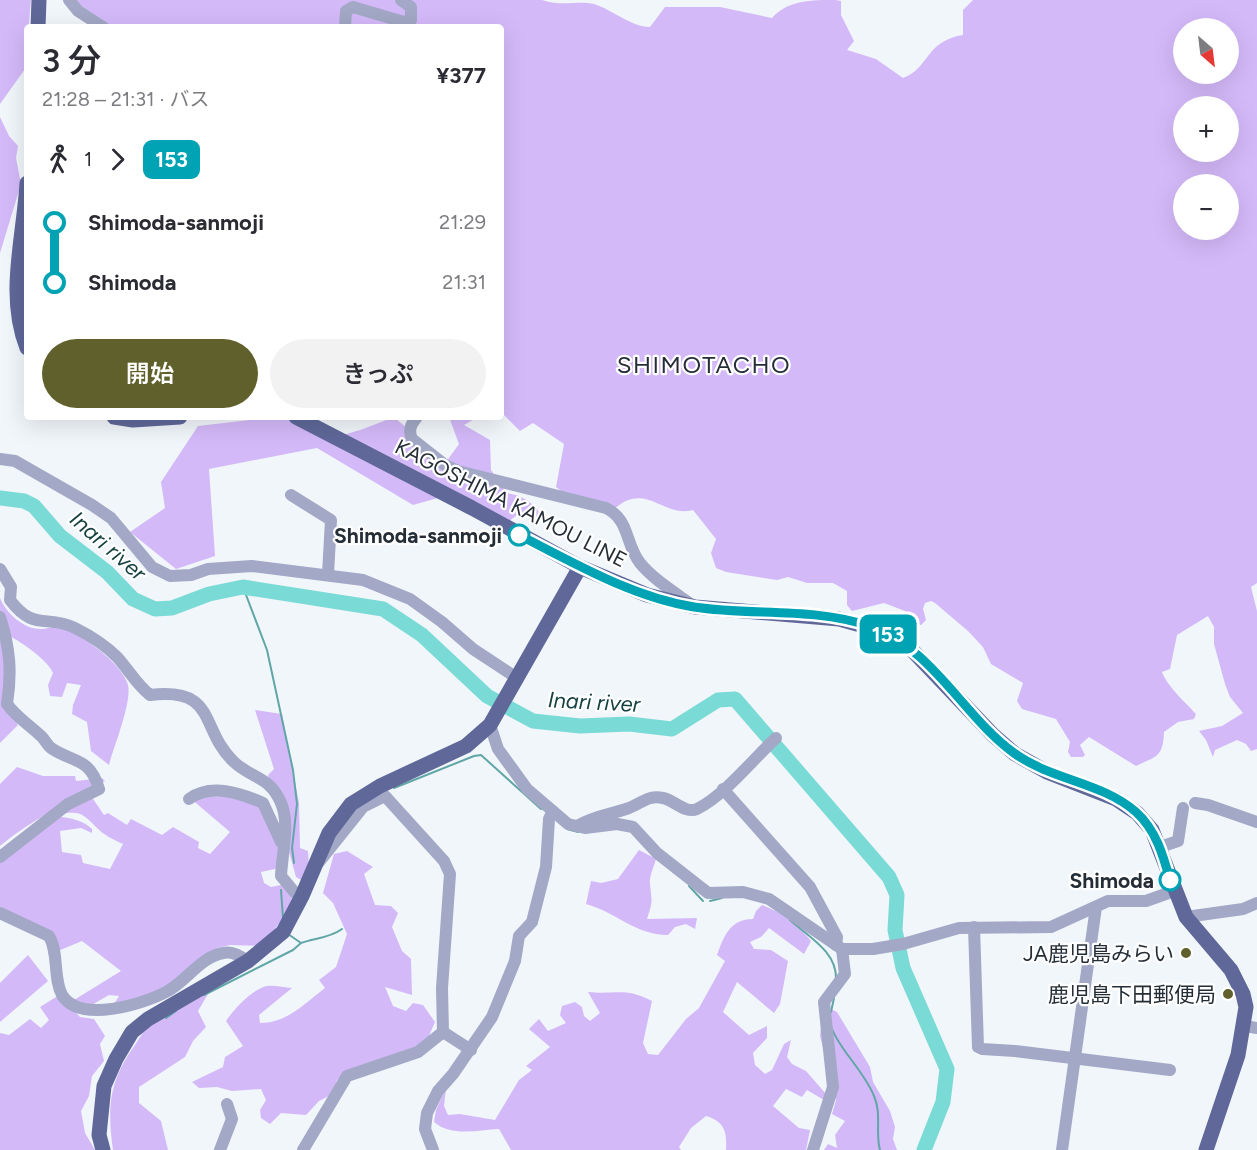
<!DOCTYPE html>
<html lang="ja">
<head>
<meta charset="utf-8">
<style>
	:root { --surface:#fff; --page:#f2f2f3; --text:#2b2b33; --muted:#7c7c81; --accent:#60602c }
	body { margin:0; font-family:Figtree,"Noto Sans JP",sans-serif; background:var(--page); color:var(--text); height:100vh; display:flex; flex-direction:column; font-size:22px; white-space:nowrap }
	* { box-sizing:border-box; margin:0 }
	p { font-size:20px; color:var(--muted) }
	.icon { flex:none; width:33px; height:33px; fill:none; stroke:currentColor; stroke-width:2; stroke-linecap:round; stroke-linejoin:round }
	.map { position:relative; flex:1; overflow:hidden }
	.side { position:absolute; left:24px; top:24px; width:480px; height:396px; display:flex; flex-direction:column; background:var(--surface); border-radius:6px; box-shadow:0 6px 24px #0002 }
	.side>* { flex:none }
	.badge { padding:0 12px; border-radius:9px; font-size:21px; line-height:39px }
	.needle { width:39px; rotate:152deg }
	.controls { position:absolute; left:1173px; top:18px; display:grid; gap:12px }
	.controls a { display:grid; place-items:center; width:66px; height:66px; border-radius:50%; background:var(--surface); box-shadow:0 6px 24px #0002; font-size:30px }
	.map>.badge { position:absolute; translate:-50% -50%; box-shadow:0 0 0 3px #fff }
	.legs { display:flex; align-items:center; gap:9px; height:66px; padding:0 18px; font-size:20px }
	.legs p { margin-inline-start:auto }
	.summary { display:flex; align-items:center; justify-content:space-between; height:102px; padding:0 18px }
	h1 { font-size:33px; font-weight:600; line-height:45px }
	.cta { display:flex; gap:12px; margin-top:auto; padding:12px 18px }
	.cta a { flex:1; height:69px; border-radius:36px; background:var(--accent); color:#fff; font-size:24px; font-weight:600; line-height:69px; text-align:center }
	.cta a+a { background:var(--page); color:var(--text) }
	ul { padding:0 18px; list-style:none }
	li { display:flex; align-items:center; gap:21px; height:60px; font-size:22px }
	li i { display:grid; place-items:center; width:9px; height:100%; margin:0 8px; background:currentColor }
	li i::after { content:''; width:15px; height:15px; margin:-8px; border:4px solid; border-radius:50%; background:var(--surface) }
	li p { margin-inline-start:auto }
	li:first-child i { background:linear-gradient(#0000 50%,currentColor 0) }
	li:last-child i { background:linear-gradient(currentColor 50%,#0000 0) }
	.map>svg:first-child { display:block }
</style>
</head>
<body>
<div class="map">
<svg width="1257" height="1150" viewBox="0 0 1257 1150">
	<rect width="100%" height="100%" fill="#f1f6fb"/>
	<g fill="#d4b9f9" fill-rule="evenodd">
		<polygon points="0,0 31,0 25,69 0,104"/>
		<path d="M74 0H542C564 7 578 0 594 4 613 10 631 27 650 27L665 7H720L772 18C788 0 811 0 836 0L841 1V15L854 41 847 50 876 59 903 78C929 69 925 41 963 35V10L973 0H1257V583L1251 587 1257 611V749L1251 751 1246 744 1237 740 1215 750 1213 757 1206 740 1199 731 1222 726 1243 713 1230 697 1225 684 1214 644V627L1208 616 1177 635 1170 669 1162 672C1167 686 1185 702 1196 714L1194 719 1178 722 1164 732C1163 757 1157 756 1136 766L1089 737 1080 745 1085 755 1083 757H1071L1068 752 1070 742 1056 719 1022 709 1017 701 1023 683 991 664 983 647 968 631 935 603 931 601 925 603 923 609 926 620 921 625 915 624 905 611 884 603 852 611 847 605V591L833 583H807L788 577 777 580 726 572 716 568 711 553 716 539 693 510C662 518 647 481 614 509L566 495 556 487 564 444 533 423 520 431 501 412V27H111C100 15 83 12 74 0ZM1184 28H1228V74H1184ZM1184 106H1228V152H1184ZM1184 184H1228V230H1184Z"/>
		<polygon points="0,117 9,136 18,146 16,158 21,184 0,253"/>
		<path d="M276 417C293 417 308 429 325 435 342 440 377 423 394 417L446 462 459 444 449 417H478L464 425 490 440 491 470 507 493C524 496 537 504 543 520L517 515 508 522 456 493 413 505 317 448 209 469 215 556 176 569 130 532 165 508 161 482 198 426Z"/>
		<path d="M0 598C6 613 24 630 42 629 48 629 53 626 59 627 79 632 123 664 128 685 132 702 114 746 109 765L91 751 87 722 72 714 73 705 81 685 67 683 62 697 50 696 48 685 53 673C48 659 14 637 0 631Z"/>
		<polygon points="0,634 11,663 3,703 18,725 0,743"/>
		<polygon points="255,710 282,714 299,803 300,848 308,851 309,867 303,881 296,877 268,775 274,769"/>
		<path d="M17 767 43 776H75L76 781 102 778 105 781C69 803 32 819 0 846V784Z"/>
		<path d="M91 796 104 815 108 813 127 825 131 819 162 835 173 827 199 842 198 848 210 854 230 832 190 798 222 796 259 805 272 829 284 867 261 872 264 883 271 887 286 884 294 905 261 946 230 945 217 948 160 993 114 1004 119 996 109 995 90 1006 74 1000 121 971 82 941 58 951 41 934 0 918V851C13 842 34 823 48 818 60 814 84 820 92 829V833L81 828 60 831 62 852 81 855 83 863 110 869 123 844C114 840 104 835 97 828 82 813 81 811 59 814Z"/>
		<path d="M639 850 656 859C654 866 649 877 650 884 652 903 653 901 647 919L697 918 695 929 686 924 675 927 668 935C635 935 616 912 586 904L591 881 601 883 618 879Z"/>
		<path d="M347 851 373 867 364 874 375 905 391 906 398 913 392 927 402 951 411 959 412 995 385 987 393 1006 406 1011 413 1003 423 1005 435 1022 429 1036 419 1048 348 1072 337 1080 333 1094 319 1101 306 1115 281 1113 270 1124 261 1118 260 1110 266 1100 261 1089 232 1091 217 1087 199 1088 192 1082 223 1067 225 1057 243 1046 226 1021C234 1009 252 989 267 986 275 985 285 988 292 988L259 1015 260 1023C287 1023 304 1004 325 988L319 980 336 967 347 934 333 903 323 893 334 854Z"/>
		<path d="M762 905C781 912 799 925 811 941L804 954 769 928 761 937 750 942 754 949 771 950 788 961 780 1004 774 1013 737 982 723 1012 749 1035 767 1026V1038L753 1053 755 1065 765 1074 772 1070 784 1044 791 1040 787 1057 792 1064 806 1071 826 1094 824 1100 807 1090 802 1097 786 1089 773 1106 799 1128 810 1130 806 1150H726C727 1132 725 1122 706 1116L691 1128 679 1147 681 1150H511L499 1129C478 1130 451 1137 434 1122L436 1110 446 1088 444 1106 448 1115 460 1114 495 1120 519 1080 532 1070 526 1066 550 1047 529 1029 539 1019 548 1031 566 1023 560 1015 562 1006 575 1002 582 1007 584 1016 590 1021 600 1013 588 992C616 995 625 987 652 1001L643 1043 648 1054 658 1055 686 1019 699 1008 725 961 717 955C724 936 730 919 753 919L756 911Z"/>
		<polygon points="28,955 48,981 0,1022 0,983"/>
		<path d="M212 987 198 1011 206 1027 193 1041 185 1057 139 1087V1103L161 1121 168 1150H113C107 1107 109 1081 135 1045 139 1039 143 1031 149 1027 168 1012 191 1000 212 987Z"/>
		<polygon points="56,997 63,998 80,1017 94,1019 105,1036 100,1044 104,1061 92,1076 89,1096 81,1111 85,1133 95,1150 0,1150 0,1033 9,1035 30,1019 41,1028 49,1020 40,1007"/>
		<polygon points="829,1008 837,1012 870,1067 873,1082 890,1111 895,1127 893,1139 897,1150 824,1150 828,1144 837,1148 835,1135 845,1121 832,1114 836,1100 820,1036 821,1026"/>
	</g>
	<g fill="none" stroke-linecap="round" stroke-linejoin="round">
		<g stroke="#60a6a6" stroke-width="2">
			<polyline points="243,587 267,650 293,770 297,804 292,848 294,863"/>
			<polyline points="394,788 474,756 481,755 541,809"/>
			<polyline points="567,829 578,832"/>
			<polyline points="689,886 703,901"/>
			<polyline points="281,890 283,918"/>
			<polyline points="710,901 722,898"/>
			<path d="M790 920C809 937 837 952 836 979"/>
			<path d="M288 934 301 943C315 938 330 938 342 929"/>
			<polyline points="204,995 293,950 301,943"/>
			<polyline points="831,1012 834,998"/>
			<polyline points="166,1018 176,1011"/>
			<path d="M832 1029C840 1050 864 1071 874 1096 882 1114 875 1132 880 1150"/>
		</g>
		<polyline stroke="#7adad6" stroke-width="15" points="0,498 24,501 34,506 60,536 107,572 133,599 155,609 172,608 209,594 243,587 383,609 422,635 487,696 533,721 580,726 629,724 672,729 718,700 735,699 889,877 897,895 895,930 903,968 947,1069 943,1102 924,1150"/>
		<g stroke="#a2a8c5" stroke-width="12">
			<polyline points="69,0 78,11 103,27"/>
			<polyline points="345,27 346,11 353,7 404,22 411,20 411,7 401,0"/>
			<path d="M417 417C411 424 408 430 412 439L445 465 458 471 606 508C630 520 625 544 640 563 653 579 674 592 692 605"/>
			<polyline points="0,459 15,461 92,505 111,518 152,567 170,576 191,575 208,569 252,566 363,580 410,599 442,622 473,649 517,678"/>
			<polyline points="291,495 331,520 328,574"/>
			<path d="M0 569 11 587 10 600C34 632 47 614 75 628 89 635 106 646 117 657 129 670 136 684 150 695 218 687 199 729 234 762 252 779 270 776 281 803 290 823 282 854 281 876L296 894 302 896"/>
			<path d="M0 617C10 648 12 672 7 704 17 718 30 725 42 737 45 740 47 745 51 748 73 763 90 757 99 789L68 804 0 857"/>
			<polyline points="490,725 498,749 527,789 568,824 585,828 617,824 633,827 657,853 708,893 743,892 769,899 842,949 873,949 903,944 959,928 1051,927 1108,901 1146,901 1174,891"/>
			<polyline points="723,789 810,887 837,937 836,945"/>
			<path d="M189 799C211 783 240 793 263 803L281 842"/>
			<polyline points="1195,803 1208,805 1257,822"/>
			<path d="M577 826C597 815 609 815 629 808 642 803 648 795 663 798 674 800 685 814 697 809 725 795 753 759 776 738"/>
			<polyline points="1160,847 1178,841 1183,808"/>
			<polyline points="319,862 363,807 385,796 444,861 450,874 442,988 443,1032 471,1050"/>
			<path d="M0 913 49 936C59 953 53 978 62 995 80 1024 143 1004 166 992 186 982 200 957 223 953 233 951 240 956 248 961"/>
			<polyline points="1186,917 1243,909 1257,903"/>
			<polyline points="974,927 978,1047 982,1049 1015,1051 1170,1070"/>
			<polyline points="1245,1026 1257,1028"/>
			<polyline points="220,1150 232,1119 227,1104"/>
			<polyline points="303,1150 347,1076 418,1052 443,1032"/>
			<polyline points="433,1150 425,1129 427,1113 438,1091 453,1074 492,1017 515,961 519,936 532,922 546,867 549,819 552,813"/>
			<polyline points="813,1150 833,1087 824,1002 845,974 842,949"/>
			<polyline points="1062,1150 1096,907"/>
		</g>
		<g stroke="#5f6899" stroke-width="15">
			<polyline points="38,27 39,0"/>
			<path d="M27 183C24 237 6 295 27 348"/>
			<polyline points="114,417 133,420 180,417"/>
			<polyline points="296,417 472,508 580,567 647,595 695,607 839,619 882,631 912,650 993,735 1015,754 1047,772 1116,799 1137,813 1152,830 1186,917 1231,970 1243,994 1246,1007 1238,1055 1206,1150"/>
			<polyline points="103,1150 99,1135 104,1086 116,1059 132,1032 148,1019 248,961 283,932 302,896 329,833 351,804 380,786 466,746 490,725 580,567"/>
		</g>
	</g>
	<g fill="none" stroke-linecap="round" stroke-linejoin="round">
		<g stroke="#fff" stroke-width="14">
			<path id="line-1" d="M519 535C574 563 632 597 694 607 751 616 814 607 869 626 932 647 963 716 1014 753 1051 780 1102 782 1136 812 1156 830 1163 855 1170 880"/>
		</g>
		<use href="#line-1" stroke="#00a3b4" stroke-width="9"/>
	</g>
	<g fill="#fff" stroke="#00a3b4" stroke-width="3">
		<circle cx="519" cy="535" r="10"/>
		<circle cx="1170" cy="880" r="10"/>
	</g>
	<g fill="#60602c" stroke="#fff" stroke-width="2">
		<circle cx="1186" cy="953" r="6"/>
		<circle cx="1228" cy="994" r="6"/>
	</g>
	<g text-anchor="middle" dominant-baseline="central" stroke-width="4.5" stroke-linejoin="round" paint-order="stroke">
		<g font-size="21" fill="#252e37" stroke="#fff">
			<text transform="translate(511 503) rotate(27)">KAGOSHIMA KAMOU LINE</text>
		</g>
		<g font-size="21" font-weight="bold" fill="#252e37" stroke="#fff" text-anchor="end">
			<text x="502" y="535">Shimoda-sanmoji</text>
			<text x="1154" y="880">Shimoda</text>
		</g>
		<g font-size="21" fill="#252e37" stroke="#fff" text-anchor="end">
			<text x="1174" y="953">JA鹿児島みらい</text>
			<text x="1216" y="994">鹿児島下田郵便局</text>
		</g>
		<g font-size="22" font-style="italic" fill="#154241" stroke="#fff">
			<text transform="translate(108 546) rotate(41)">Inari river</text>
			<text transform="translate(594 702) rotate(3)">Inari river</text>
		</g>
		<g font-size="24" letter-spacing="1.5" fill="#252e37" stroke="#fff">
			<text x="704" y="364">SHIMOTACHO</text>
		</g>
	</g>
</svg>
<div class="controls">
<a><svg class="needle" viewBox="-14 -14 28 28"><path d="M0-13l5 13h-10z" fill="#e53935"/><path d="M0 13l5-13h-10z" fill="#7c7c81"/></svg></a>
<a>+</a>
<a>−</a>
</div>
<b class="badge" style="left:888px;top:634px;background:#00a3b4;color:#fff">153</b>
<section class="side">
<div class="summary"><div><h1>3 分</h1><p>21:28 – 21:31 · バス</p></div><b>¥377</b></div>
<div class="legs"><svg class="icon" aria-label="walk" viewBox="0 0 24 24"><circle cx="13" cy="4" r="2"/><path d="M13 8l-2 6 4 7M11 14l-3 7M7 12l3-4h3l4 4"/></svg>1<svg class="icon" aria-label="forward" viewBox="0 0 24 24"><path d="M9 5l7 7-7 7"/></svg><b class="badge" style="background:#00a3b4;color:#fff">153</b></div>
<ul>
<li><i style="color:#00a3b4"></i><b>Shimoda-sanmoji</b><p>21:29</p></li>
<li><i style="color:#00a3b4"></i><b>Shimoda</b><p>21:31</p></li>
</ul>
<div class="cta"><a>開始</a><a>きっぷ</a></div>
</section>
</div>
</body>
</html>
